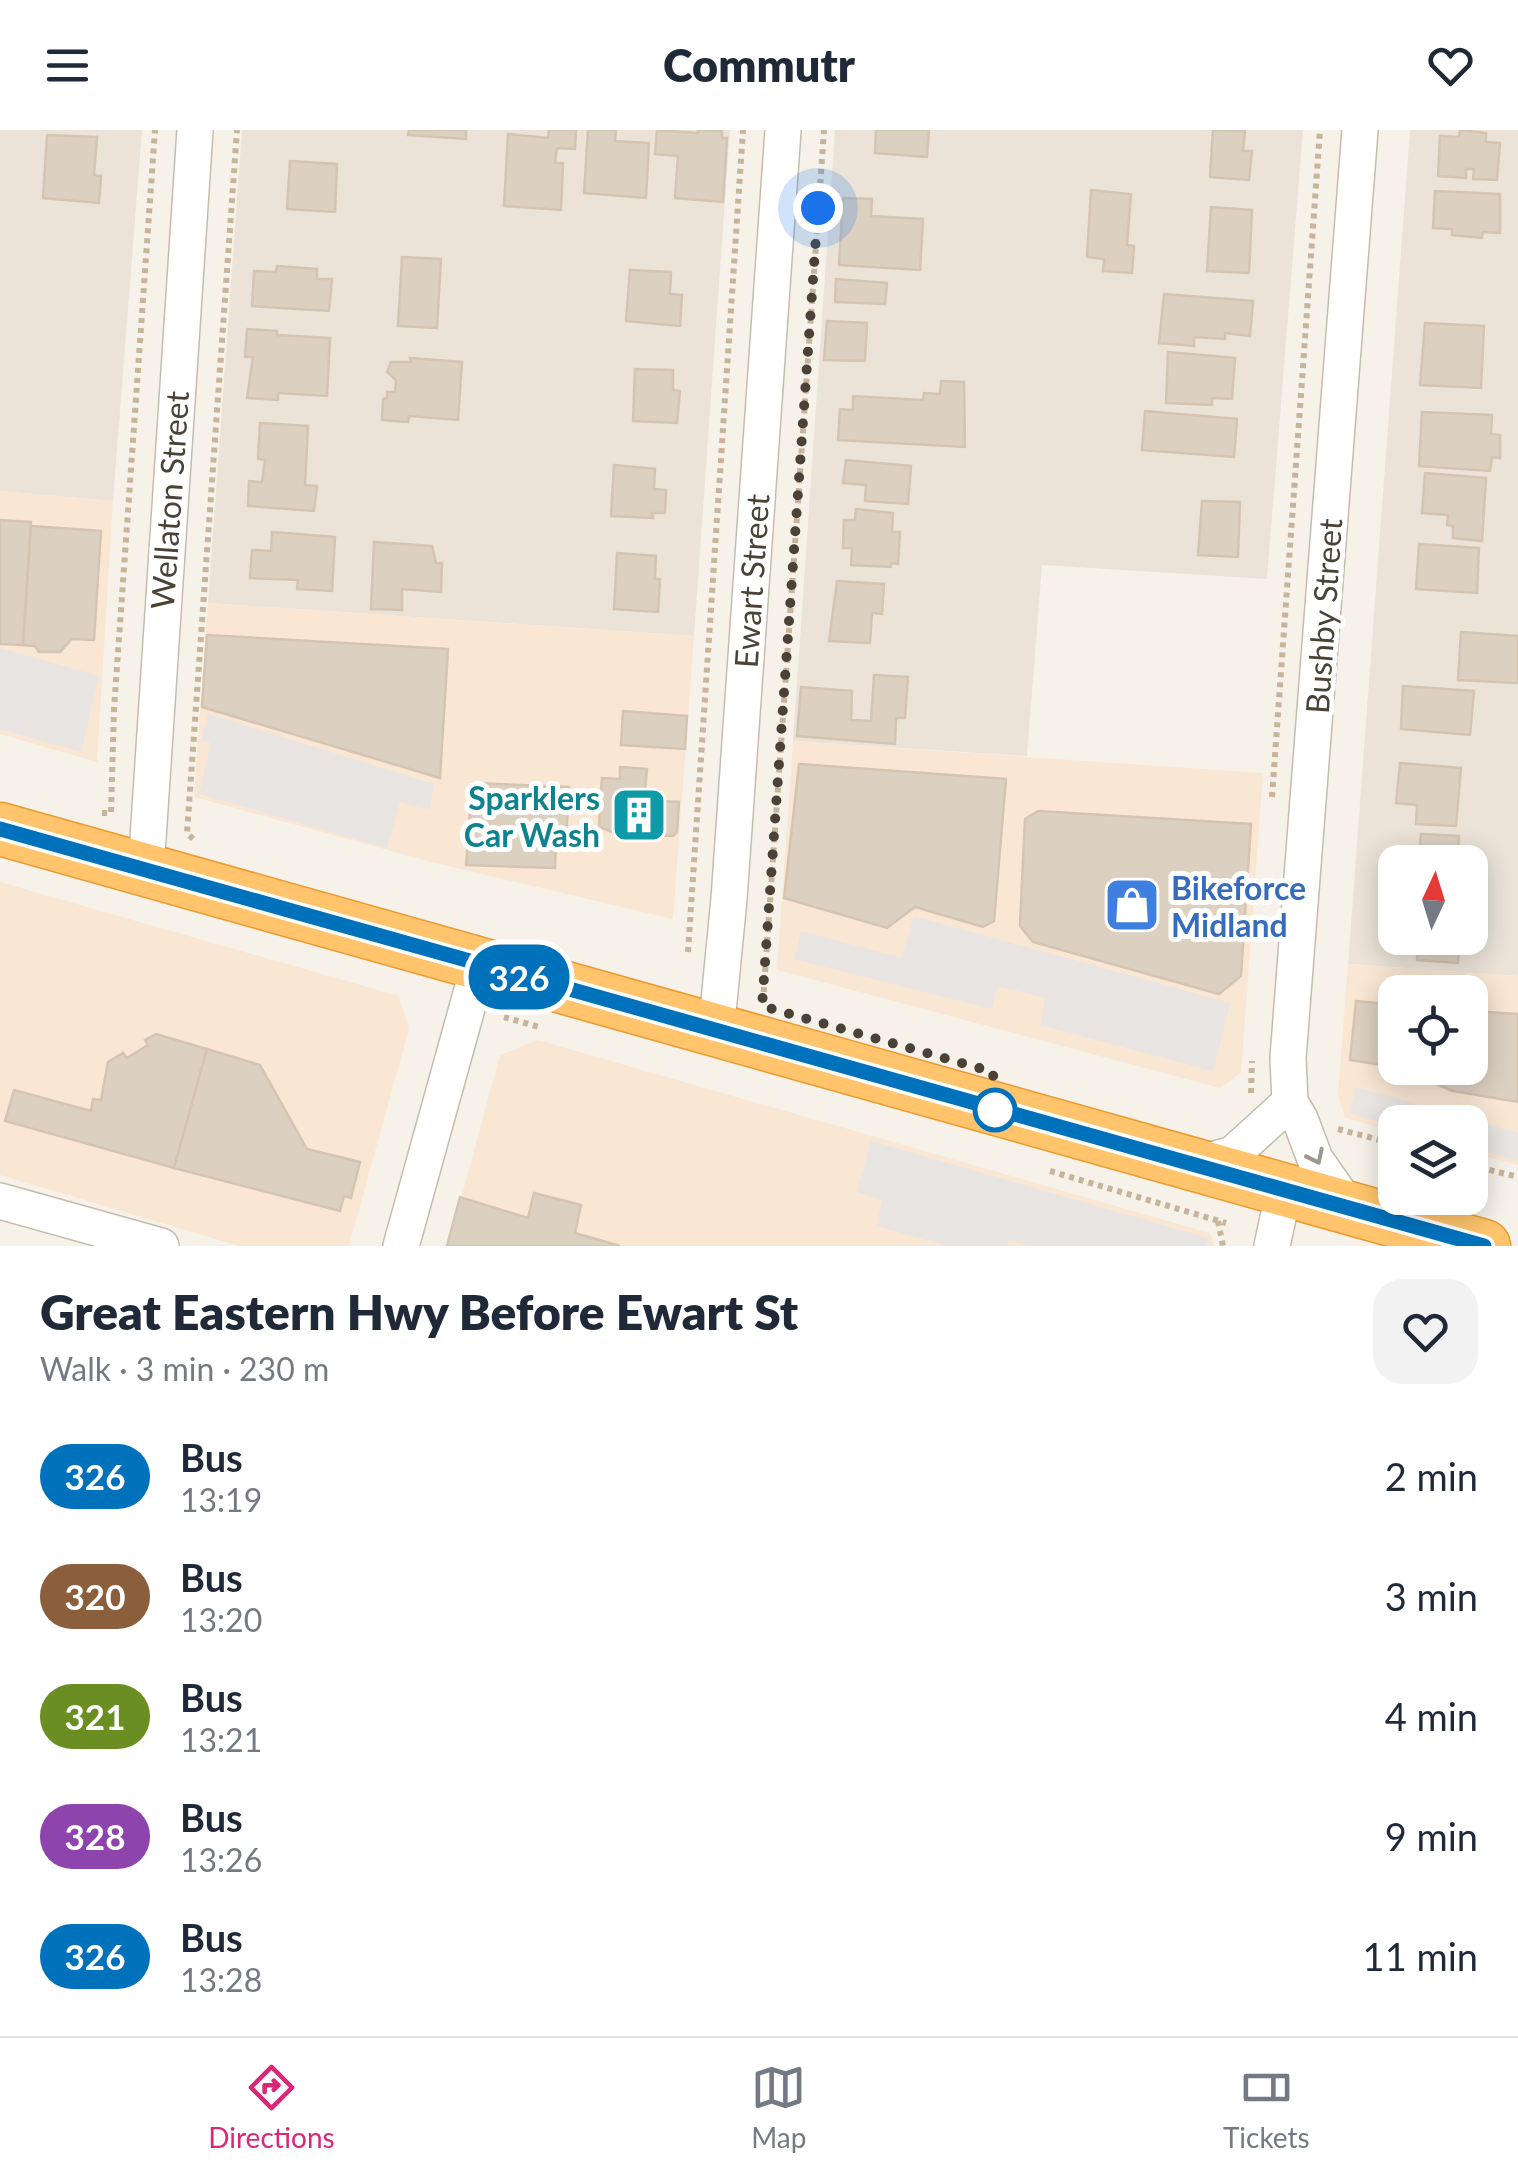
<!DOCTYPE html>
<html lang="en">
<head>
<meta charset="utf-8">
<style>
	:root { --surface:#fff; --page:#f2f2f3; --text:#1f2937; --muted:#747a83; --line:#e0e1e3; --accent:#db2777 }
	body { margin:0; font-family:Lato,sans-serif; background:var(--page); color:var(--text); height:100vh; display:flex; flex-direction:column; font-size:38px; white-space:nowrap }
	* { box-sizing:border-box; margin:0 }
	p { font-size:32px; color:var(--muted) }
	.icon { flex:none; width:55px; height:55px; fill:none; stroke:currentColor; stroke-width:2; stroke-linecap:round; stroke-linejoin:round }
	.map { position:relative; height:1116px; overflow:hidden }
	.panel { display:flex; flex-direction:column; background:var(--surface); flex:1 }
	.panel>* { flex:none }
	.badge { padding:0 20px; border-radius:32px; font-size:35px; line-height:65px }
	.needle { width:65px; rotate:4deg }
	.tools { position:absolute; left:1378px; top:715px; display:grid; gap:20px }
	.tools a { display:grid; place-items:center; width:110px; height:110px; border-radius:20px; background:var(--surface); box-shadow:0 5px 25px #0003; font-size:50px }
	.you { position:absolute; width:50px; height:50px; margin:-25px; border:8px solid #fff; border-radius:50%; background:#1a73e8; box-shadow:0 0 0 15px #1a73e833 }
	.map>.badge { position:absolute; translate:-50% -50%; box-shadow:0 0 0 5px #fff }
	.round { display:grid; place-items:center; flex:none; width:105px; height:105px; border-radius:30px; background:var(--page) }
	.overview { display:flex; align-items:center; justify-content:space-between; height:170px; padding:0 40px }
	h1 { font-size:48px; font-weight:800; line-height:75px }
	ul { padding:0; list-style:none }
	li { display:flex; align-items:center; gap:30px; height:120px; padding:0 40px }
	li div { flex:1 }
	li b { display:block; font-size:38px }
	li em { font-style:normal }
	li .badge { min-width:110px; font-weight:700; text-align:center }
	header { display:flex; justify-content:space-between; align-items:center; height:130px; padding:0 40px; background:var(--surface); font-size:45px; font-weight:800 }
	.tab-bar { display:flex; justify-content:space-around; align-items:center; height:140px; border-top:2px solid var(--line); background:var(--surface); font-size:28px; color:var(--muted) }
	.tab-bar a { display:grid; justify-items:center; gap:5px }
	.tab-bar .current { color:var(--accent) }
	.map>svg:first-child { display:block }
</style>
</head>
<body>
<header><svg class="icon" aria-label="menu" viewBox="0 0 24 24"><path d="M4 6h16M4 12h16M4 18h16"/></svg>Commutr<svg class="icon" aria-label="heart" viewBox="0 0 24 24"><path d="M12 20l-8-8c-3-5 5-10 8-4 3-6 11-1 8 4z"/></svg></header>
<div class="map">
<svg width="1518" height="1116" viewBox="0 0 1518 1116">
	<rect width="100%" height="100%" fill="#f6f2ea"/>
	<g fill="#ebe3d8" fill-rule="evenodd">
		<polygon points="0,0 142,0 113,371 0,361"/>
		<polygon points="242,0 730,0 694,506 208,473"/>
		<polygon points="835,0 1303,0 1267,449 1042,435 1027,626 793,611"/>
		<path d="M1410 0H1518V846L1348 834ZM1395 732H1470V808H1395Z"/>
	</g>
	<g fill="#f9e7d4" fill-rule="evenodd">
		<polygon points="0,361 113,371 97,632 0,604"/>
		<polygon points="208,473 694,506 673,789 435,733 194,667"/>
		<polygon points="793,611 1263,643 1241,943 1220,958 777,840"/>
		<polygon points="0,752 399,866 409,899 349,1116 239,1116 0,1045"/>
		<path d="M1348 834 1518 846V1035L1470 1022V992H1395V1002L1345 988 1338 964ZM1395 862H1470V938H1395Z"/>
		<polygon points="538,910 1210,1103 1214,1116 448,1116 500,925"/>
	</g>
	<g fill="#e8e5e2">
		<polygon points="0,518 99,546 81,622 0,599"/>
		<polygon points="208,584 434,654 429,680 400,672 387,718 199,664 211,613 201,611"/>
		<polygon points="914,786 1230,873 1213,941 1040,895 1045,868 998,856 992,879 794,829 801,801 902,828"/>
		<polygon points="1356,957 1518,1003 1518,1031 1470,1017 1470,992 1395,992 1395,996 1349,983"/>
		<polygon points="871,1011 1208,1108 1206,1116 1031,1116 1009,1110 1007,1116 948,1116 876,1096 882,1070 857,1062"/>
	</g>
	<g fill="#dcd0c1" stroke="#d5c4b1" stroke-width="2.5">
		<polygon points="409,0 466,0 466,9 408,5"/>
		<polygon points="549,0 576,0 575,19 557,18 555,33 563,33 561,80 504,76 508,4 548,8"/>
		<polygon points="588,0 616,0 615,11 649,13 646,68 584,63"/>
		<polygon points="657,0 698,3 698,0 722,1 722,8 727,8 723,72 675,68 678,26 655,24"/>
		<polygon points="876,0 929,0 927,27 875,23"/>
		<polygon points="1213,0 1245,1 1243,21 1252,21 1249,50 1210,47"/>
		<polygon points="1460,0 1486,3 1486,12 1500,13 1497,50 1473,49 1474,39 1466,39 1466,48 1438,46 1440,6 1459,7"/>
		<polygon points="47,5 97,7 94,45 101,46 99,73 43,68"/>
		<polygon points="290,31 337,34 335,82 287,79"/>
		<polygon points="1091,60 1131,64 1127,115 1134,116 1132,143 1103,141 1104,129 1087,127"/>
		<polygon points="1435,61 1500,64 1500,103 1483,102 1482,108 1452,105 1452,99 1433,98"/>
		<polygon points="843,68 872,69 871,86 923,89 920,140 839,135"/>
		<polygon points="1211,77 1252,80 1249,143 1207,141"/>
		<polygon points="402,127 441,129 437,198 398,196"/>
		<polygon points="277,136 317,139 317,149 332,149 329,181 252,176 254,141 276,142"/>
		<polygon points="630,140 671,142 670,164 682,165 680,196 626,191"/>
		<polygon points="836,149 887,153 885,174 835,172"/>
		<polygon points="1164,164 1253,171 1250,206 1225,203 1225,209 1194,207 1194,216 1159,213"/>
		<polygon points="827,191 867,193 865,231 824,230"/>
		<polygon points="1425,193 1484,196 1481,258 1420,255"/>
		<polygon points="247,199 277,201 277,205 330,208 327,266 278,263 278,270 247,268 253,227 245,227"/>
		<polygon points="1168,222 1235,228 1232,269 1212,268 1212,275 1166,273"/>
		<polygon points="410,228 462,232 458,290 409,286 408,292 382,290 383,269 387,268 387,262 395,262 396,250 387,242 391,232 411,232"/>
		<polygon points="635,239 673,240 673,260 680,261 677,293 633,291"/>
		<polygon points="941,251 964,252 965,317 838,310 840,279 853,280 853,266 923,270 924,263 940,264"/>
		<polygon points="1145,281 1237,289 1234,327 1142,320"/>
		<polygon points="1422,282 1492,285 1491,304 1500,305 1500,328 1492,327 1490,341 1419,336"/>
		<polygon points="260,293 308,296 305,355 317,356 314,381 248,376 249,351 262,352 265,330 258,329"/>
		<polygon points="846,330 911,336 908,374 865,371 866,355 843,353"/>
		<polygon points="614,335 655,339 654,359 666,360 665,383 652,383 653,388 611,386"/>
		<polygon points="1425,343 1486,348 1482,411 1453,408 1453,396 1447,395 1448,385 1422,383"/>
		<polygon points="1202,371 1240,372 1238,427 1198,425"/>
		<polygon points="856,379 893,383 892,402 900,402 898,434 891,433 891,437 851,435 852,418 843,418 844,390 855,390"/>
		<polygon points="0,390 31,392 23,515 0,514"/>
		<polygon points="31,396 101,401 94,510 72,509 60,522 39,522 35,516 23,515"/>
		<polygon points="272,402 335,407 332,461 297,459 298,450 250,448 252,420 271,421"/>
		<polygon points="374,412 432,416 436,433 442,433 441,462 402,459 402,480 371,479"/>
		<polygon points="1419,414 1479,418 1477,463 1416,459"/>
		<polygon points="617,423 656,426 655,449 660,449 658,482 614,479"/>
		<polygon points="837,451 884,454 882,484 872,483 870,513 829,511"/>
		<polygon points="1461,502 1518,506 1518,553 1458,550"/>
		<polygon points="207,505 448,519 440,648 202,577"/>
		<polygon points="874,545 908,547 905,588 896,588 895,614 797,606 801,557 852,561 851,590 871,591"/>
		<polygon points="1403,556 1474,561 1470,605 1401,599"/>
		<polygon points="623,581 687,586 685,619 621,615"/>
		<polygon points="1400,633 1461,638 1456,696 1416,694 1417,675 1396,673"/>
		<polygon points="799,634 1006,649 994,791 983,797 915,777 887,798 784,768"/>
		<polygon points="620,637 647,639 644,670 679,672 677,702 673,706 620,705 599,697 602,648 620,649"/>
		<polygon points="472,653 569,657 566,711 556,710 555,738 466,735"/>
		<polygon points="1038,681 1251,694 1241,846 1219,864 1033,812 1020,796 1025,689"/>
		<polygon points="1421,704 1459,706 1457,732 1395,732 1395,760 1391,760 1393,722 1419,724"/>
		<polygon points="1395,802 1395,808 1460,808 1458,833 1417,830 1418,816 1394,814"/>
		<polygon points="1356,871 1395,875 1395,937 1350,930"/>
		<polygon points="1470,881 1518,884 1518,972 1453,961 1397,938 1470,938"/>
		<polygon points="156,904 207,919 174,1038 5,991 14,960 91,981 93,969 101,970 108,932 123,923 127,928 148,915 145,910"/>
		<polygon points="207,919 260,935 307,1019 360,1032 351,1068 344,1066 340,1081 174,1038"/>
		<polygon points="534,1063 581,1075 575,1103 620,1116 447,1116 460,1067 528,1088"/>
	</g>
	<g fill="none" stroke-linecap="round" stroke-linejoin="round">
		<g stroke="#c6bcae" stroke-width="38">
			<g id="minor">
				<polyline points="146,739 195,0"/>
				<polyline points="716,902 729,769 783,0"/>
				<polyline points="1193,1035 1233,1024 1290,972"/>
				<polyline points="0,1071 161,1116"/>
				<polyline points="1350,1079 1315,1029 1300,989 1290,972 1288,928 1360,0"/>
				<polyline points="401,1116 479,835"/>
				<polyline points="1272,1116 1284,1060"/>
			</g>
		</g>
		<g stroke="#ec992e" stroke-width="55">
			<polyline id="highway" points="0,699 1484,1116"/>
		</g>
		<g stroke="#c6b49b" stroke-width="6" stroke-dasharray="5 5" stroke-linecap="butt">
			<polyline points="1272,667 1320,0"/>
			<polyline points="102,683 111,683 114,579 155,0"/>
			<polyline points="193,709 187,703 237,0"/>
			<polyline points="688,822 743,0"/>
			<polyline points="763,872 824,0"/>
			<polyline points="504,887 539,897"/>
			<polyline points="1251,963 1252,931"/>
			<polyline points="1338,999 1395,1014"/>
			<polyline points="1470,1035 1518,1047"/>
			<polyline points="1050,1041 1226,1093"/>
			<polyline points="1218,1091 1223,1116"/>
		</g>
		<use href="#minor" stroke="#fff" stroke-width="35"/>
		<use href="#highway" stroke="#ffc46c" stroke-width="52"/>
	</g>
	<defs><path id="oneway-chevron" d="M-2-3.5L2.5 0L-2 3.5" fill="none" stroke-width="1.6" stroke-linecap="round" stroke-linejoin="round" transform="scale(2.5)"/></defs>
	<use stroke="#9c9791" href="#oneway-chevron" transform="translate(1316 1027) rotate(64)"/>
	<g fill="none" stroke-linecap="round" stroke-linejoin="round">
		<g stroke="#fff" stroke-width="22">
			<polyline id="line" points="0,699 1484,1116"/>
		</g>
		<use href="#line" stroke="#0072bc" stroke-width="15"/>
		<polyline stroke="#4b4237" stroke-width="10" stroke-dasharray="0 18" points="818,78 762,876 993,942 995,980"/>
	</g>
	<defs>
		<g id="building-square" transform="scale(2.875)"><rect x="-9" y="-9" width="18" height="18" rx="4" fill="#0f9aa8" stroke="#fff"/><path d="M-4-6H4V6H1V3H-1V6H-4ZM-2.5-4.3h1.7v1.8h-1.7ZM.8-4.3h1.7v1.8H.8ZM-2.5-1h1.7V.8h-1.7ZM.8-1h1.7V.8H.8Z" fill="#fff"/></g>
		<g id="shop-square" transform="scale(2.875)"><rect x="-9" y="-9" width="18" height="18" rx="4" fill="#3f7fe0" stroke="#fff"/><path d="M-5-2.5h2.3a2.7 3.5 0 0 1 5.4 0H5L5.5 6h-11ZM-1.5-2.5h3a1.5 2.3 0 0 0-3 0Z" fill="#fff"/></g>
	</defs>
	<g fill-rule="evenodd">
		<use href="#building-square" x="639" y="685"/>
		<use href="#shop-square" x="1132" y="775"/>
	</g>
	<circle fill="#fff" stroke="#0072bc" stroke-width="5" cx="995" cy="980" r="20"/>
	<g text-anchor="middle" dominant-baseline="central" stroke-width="10" stroke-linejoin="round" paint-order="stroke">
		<g font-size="32" fill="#4b4237" stroke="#fff">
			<text transform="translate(169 370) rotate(-86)">Wellaton Street</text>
			<text transform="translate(751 451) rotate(-86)">Ewart Street</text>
			<text transform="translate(1323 486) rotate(-86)">Bushby Street</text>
		</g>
		<g font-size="32" font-weight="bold" fill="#0d838f" stroke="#fff" text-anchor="end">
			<text x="600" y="667">Sparklers<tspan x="600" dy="37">Car Wash</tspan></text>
		</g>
		<g font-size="32" font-weight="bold" fill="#366cbe" stroke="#fff" text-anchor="start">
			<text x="1171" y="757">Bikeforce<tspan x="1171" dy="37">Midland</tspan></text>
		</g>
	</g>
</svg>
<div class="tools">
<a><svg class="needle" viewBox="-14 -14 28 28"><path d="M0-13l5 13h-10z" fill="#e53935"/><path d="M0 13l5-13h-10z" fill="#747a83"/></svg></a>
<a><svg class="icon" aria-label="locate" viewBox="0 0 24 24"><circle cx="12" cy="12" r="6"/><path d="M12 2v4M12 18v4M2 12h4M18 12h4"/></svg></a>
<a><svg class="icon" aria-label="layers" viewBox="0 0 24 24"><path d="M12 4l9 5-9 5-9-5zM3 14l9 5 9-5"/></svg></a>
</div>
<div class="you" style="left:818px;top:78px"></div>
<b class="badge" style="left:519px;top:847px;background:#0072bc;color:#fff">326</b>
</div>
<section class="panel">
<div class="overview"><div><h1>Great Eastern Hwy Before Ewart St</h1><p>Walk · 3 min · 230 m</p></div><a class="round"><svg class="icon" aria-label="heart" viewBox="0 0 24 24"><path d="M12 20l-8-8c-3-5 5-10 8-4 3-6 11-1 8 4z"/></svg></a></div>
<ul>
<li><span class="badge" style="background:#0072bc;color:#fff">326</span><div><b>Bus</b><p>13:19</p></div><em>2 min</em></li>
<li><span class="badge" style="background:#8b5e3c;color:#fff">320</span><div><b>Bus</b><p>13:20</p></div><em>3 min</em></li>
<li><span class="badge" style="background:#6b8e23;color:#fff">321</span><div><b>Bus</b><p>13:21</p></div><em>4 min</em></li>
<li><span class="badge" style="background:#8e44ad;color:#fff">328</span><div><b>Bus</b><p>13:26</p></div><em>9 min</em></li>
<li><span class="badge" style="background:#0072bc;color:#fff">326</span><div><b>Bus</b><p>13:28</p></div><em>11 min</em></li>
</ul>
</section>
<nav class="tab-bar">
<a class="current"><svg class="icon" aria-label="directions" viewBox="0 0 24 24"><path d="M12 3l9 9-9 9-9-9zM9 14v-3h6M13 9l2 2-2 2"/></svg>Directions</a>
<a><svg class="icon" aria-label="map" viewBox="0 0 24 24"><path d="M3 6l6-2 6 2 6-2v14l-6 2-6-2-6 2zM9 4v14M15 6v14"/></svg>Map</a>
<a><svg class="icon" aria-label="tickets" viewBox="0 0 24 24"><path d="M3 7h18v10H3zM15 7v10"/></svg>Tickets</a>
</nav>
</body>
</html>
